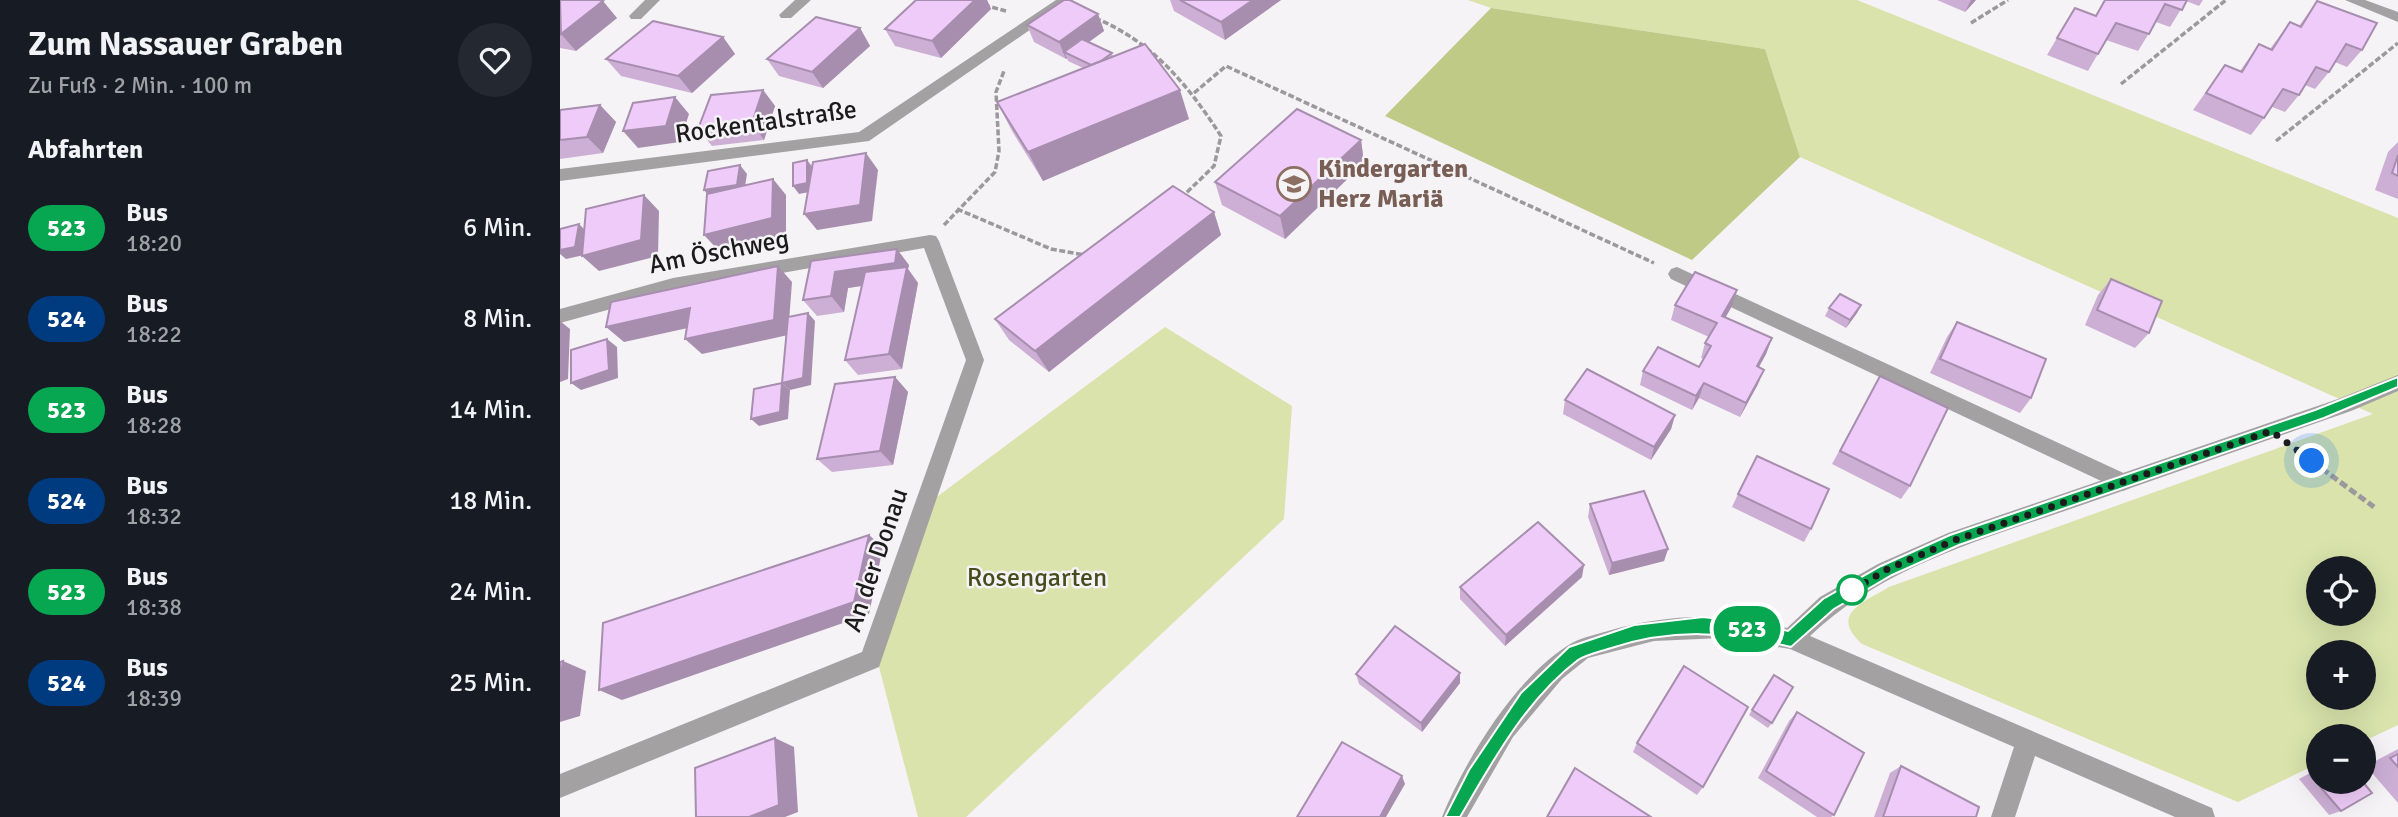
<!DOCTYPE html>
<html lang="de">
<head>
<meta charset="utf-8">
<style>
	:root { --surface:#171b24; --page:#242831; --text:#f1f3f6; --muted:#9ea1a6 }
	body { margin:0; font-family:Signika,sans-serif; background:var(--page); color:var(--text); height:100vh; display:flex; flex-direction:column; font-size:26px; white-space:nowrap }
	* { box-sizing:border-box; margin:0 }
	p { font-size:23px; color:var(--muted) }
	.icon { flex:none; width:38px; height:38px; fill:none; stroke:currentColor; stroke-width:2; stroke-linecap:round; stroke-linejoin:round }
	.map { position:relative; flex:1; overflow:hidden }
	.details { display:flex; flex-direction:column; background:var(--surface); width:560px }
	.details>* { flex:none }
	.badge { padding:0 14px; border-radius:23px; font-size:24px; line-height:46px }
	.controls { position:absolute; left:1746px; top:556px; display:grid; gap:14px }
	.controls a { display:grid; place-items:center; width:70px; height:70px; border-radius:50%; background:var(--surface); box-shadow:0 7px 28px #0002; font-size:35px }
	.you { position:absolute; width:35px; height:35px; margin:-18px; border:5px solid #fff; border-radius:50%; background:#1a73e8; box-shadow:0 0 0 10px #1a73e833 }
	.map>.badge { position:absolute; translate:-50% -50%; box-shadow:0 0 0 4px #fff }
	h2 { padding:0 28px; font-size:26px; line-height:63px }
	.round { display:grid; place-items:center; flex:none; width:74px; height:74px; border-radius:37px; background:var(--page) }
	.overview { display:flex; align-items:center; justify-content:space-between; height:119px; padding:0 28px }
	h1 { font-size:33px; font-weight:700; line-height:52px }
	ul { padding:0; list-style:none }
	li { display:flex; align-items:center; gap:21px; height:91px; padding:0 28px }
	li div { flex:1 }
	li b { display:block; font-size:26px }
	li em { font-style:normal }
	li .badge { min-width:77px; font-weight:700; text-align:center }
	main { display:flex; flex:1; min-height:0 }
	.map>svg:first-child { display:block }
</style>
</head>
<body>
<main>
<section class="details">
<div class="overview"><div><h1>Zum Nassauer Graben</h1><p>Zu Fuß · 2 Min. · 100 m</p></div><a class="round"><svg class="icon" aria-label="heart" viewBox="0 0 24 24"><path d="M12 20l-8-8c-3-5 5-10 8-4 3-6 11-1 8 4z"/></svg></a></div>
<h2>Abfahrten</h2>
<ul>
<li><span class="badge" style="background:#07a650;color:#fff">523</span><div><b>Bus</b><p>18:20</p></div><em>6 Min.</em></li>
<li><span class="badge" style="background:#003b80;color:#fff">524</span><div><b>Bus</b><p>18:22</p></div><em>8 Min.</em></li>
<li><span class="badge" style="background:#07a650;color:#fff">523</span><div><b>Bus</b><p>18:28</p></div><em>14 Min.</em></li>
<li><span class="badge" style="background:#003b80;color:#fff">524</span><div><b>Bus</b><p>18:32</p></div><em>18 Min.</em></li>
<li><span class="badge" style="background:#07a650;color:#fff">523</span><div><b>Bus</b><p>18:38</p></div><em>24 Min.</em></li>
<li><span class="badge" style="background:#003b80;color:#fff">524</span><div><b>Bus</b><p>18:39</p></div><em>25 Min.</em></li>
</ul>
</section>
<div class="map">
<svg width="1838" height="817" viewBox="0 0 1838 817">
	<rect width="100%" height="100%" fill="#f5f3f6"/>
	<g fill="#d9e3ab" fill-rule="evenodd">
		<path d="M908 0H1297L1838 218V725L1804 741V737H1759V763L1678 802 1302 644C1269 614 1303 603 1329 587L1813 414 1240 157 1205 49 931 8ZM1759 569H1804V614H1759ZM1759 653H1804V698H1759Z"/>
		<polygon points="605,327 732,406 724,519 406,817 358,817 318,663 370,502"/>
	</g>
	<polygon fill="#bfca87" points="931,8 1205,49 1240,157 1132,260 825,116"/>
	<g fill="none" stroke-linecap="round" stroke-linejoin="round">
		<g stroke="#9b999c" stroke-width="3.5" stroke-dasharray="6 2.5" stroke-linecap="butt">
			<polyline points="424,5 446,11"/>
			<path d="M535 18C593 42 628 85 661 136L654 166 621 198"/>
			<polyline points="1411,23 1448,0"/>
			<polyline points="1561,84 1666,0"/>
			<polyline points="634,93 666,66 1094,263"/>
			<polyline points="1716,141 1838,43"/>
			<polyline points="397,209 491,249 525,255"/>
			<polyline points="384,225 435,172 439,151 436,92 444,71"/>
		</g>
		<polyline stroke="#9b999c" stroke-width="5" stroke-dasharray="8 3.5" stroke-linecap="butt" points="1734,448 1814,507"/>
		<polygon fill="#a3a1a1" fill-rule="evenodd" points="1117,267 1570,476 1573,482 1570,488 1563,491 1556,488 1111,279 1108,274 1111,269"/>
		<g fill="#a3a1a1" fill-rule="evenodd">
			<polygon points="85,0 100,0 81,19 71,19 69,16"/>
			<polygon points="235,0 251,0 231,18 221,18 219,15"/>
			<polygon points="496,0 513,0 309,141 0,181 0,169 299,132"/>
			<polygon points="1785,0 1805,0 1838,12 1838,22"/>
			<polygon points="370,235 376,236 379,241 424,360 319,667 0,798 0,774 302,652 406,360 364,248 113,292 0,323 0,309 113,278"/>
			<path d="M1838 375V391L1791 411C1702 442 1614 473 1525 504 1430 537 1324 565 1250 636L1652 808 1655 817H1615L1475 756 1455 817H1431L1454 747 1230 649 1162 638 1094 641 1028 658 1002 679 953 737 907 817H882C905 760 955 679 1007 646 1019 638 1034 635 1048 631 1112 613 1162 613 1227 628L1260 597 1318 564 1388 533 1778 399Z"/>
		</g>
	</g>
	<g fill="#cdafd5">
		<polygon points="0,0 57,18 16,51 0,48"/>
		<polygon points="356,0 427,0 431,9 381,58 335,46 325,29"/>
		<polygon points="610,0 721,0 665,40 614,11"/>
		<polygon points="1377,0 1416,0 1405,12"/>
		<polygon points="1545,0 1643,0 1639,6 1626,1 1610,27 1596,22 1578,51 1546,40 1528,71 1487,55 1497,38 1536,16"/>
		<polygon points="1757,1 1802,50 1787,67 1775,62 1769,72 1755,89 1745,85 1739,95 1725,112 1712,107 1704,118 1691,135 1633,110 1665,65 1680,71 1699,44 1710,49 1730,22 1739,26"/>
		<polygon points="538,14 544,31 529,42 552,53 553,57 629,119 483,181 452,131 437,102 523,68 508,61 507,58 506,59 474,42 467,25"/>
		<polygon points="300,28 310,46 263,88 219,76 207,59"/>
		<polygon points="163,37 175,54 132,93 61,76 46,59"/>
		<polygon points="203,90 215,106 204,140 152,146 138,129"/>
		<polygon points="40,105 56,122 43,153 0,159 0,110"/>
		<polygon points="801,140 804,163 725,239 662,205 655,182"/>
		<polygon points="1838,142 1838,199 1815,190 1828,152"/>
		<polygon points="654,212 661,235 489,372 449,340 435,319"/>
		<polygon points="349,265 348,269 358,283 342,369 298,375 285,360 302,286 288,288 284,312 257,316 243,300"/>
		<polygon points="1551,279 1589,333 1575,348 1525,325 1538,295"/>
		<polygon points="1115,305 1172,306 1165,318 1212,338 1206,354 1199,367 1198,384 1180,417 1139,398 1132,410 1080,385 1083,371 1139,367 1144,359 1141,358 1145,343 1149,337 1111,320"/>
		<polygon points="1301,305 1297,313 1286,328 1265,316 1269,308"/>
		<polygon points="1397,322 1471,398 1460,413 1370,373 1387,337"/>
		<polygon points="1320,376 1350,486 1341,499 1272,464"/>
		<polygon points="335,377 348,392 333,465 272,472 257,459"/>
		<polygon points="1005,400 1115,415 1111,429 1091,460 1003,414"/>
		<polygon points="1178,494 1251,529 1244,542 1172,507"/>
		<polygon points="1030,504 1108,549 1104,561 1049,575 1028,517"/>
		<polygon points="1022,577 945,646 900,599 900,587"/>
		<polygon points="900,673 900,683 862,732 799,684 796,674"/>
		<polygon points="1214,675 1212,723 1208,728 1189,715"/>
		<polygon points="1237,712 1274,815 1271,817 1257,817 1198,778 1229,721"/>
		<polygon points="1077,743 1143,787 1137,795 1073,752"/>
		<polygon points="1838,749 1838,803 1806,766"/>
		<polygon points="1341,766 1416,817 1314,817 1330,773"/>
		<polygon points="1759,768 1759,782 1781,811 1769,815 1739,779"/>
	</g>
	<g fill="#a78eae">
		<polygon points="415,0 427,0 431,9 381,58 372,41"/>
		<polygon points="693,0 721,0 665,40 661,22"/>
		<polygon points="1411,0 1416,0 1405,12"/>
		<polygon points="43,1 57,18 16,51 1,34"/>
		<polygon points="538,14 544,31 511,55 504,52 507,58 506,59 499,42"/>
		<polygon points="300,28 310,46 263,88 252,72"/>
		<polygon points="163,37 175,54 132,93 118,76"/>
		<polygon points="203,90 215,106 204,140 192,123"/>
		<polygon points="620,90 629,119 483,181 468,152"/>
		<polygon points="115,97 129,114 120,142 78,148 63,131"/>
		<polygon points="40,105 56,122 43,153 27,137"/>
		<polygon points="801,140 804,163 725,239 720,216"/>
		<polygon points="306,153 318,170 312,221 257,230 244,214"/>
		<polygon points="247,160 254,169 254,191 239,194 233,186"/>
		<polygon points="180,165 187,174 184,193 151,199 144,190"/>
		<polygon points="213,179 226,195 226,234 159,251 144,235"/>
		<polygon points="84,195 99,211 98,256 39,271 22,256"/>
		<polygon points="654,212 661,235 489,372 475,351"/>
		<polygon points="19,224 28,233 24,255 6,259 0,254 0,250"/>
		<polygon points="337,249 349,265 348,269 358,283 342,369 329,354 344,279 288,288 284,312 271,296 275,272"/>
		<polygon points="218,266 232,282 228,335 142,354 125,339"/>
		<polygon points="1177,290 1172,306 1157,332 1162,316"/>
		<polygon points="1301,305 1297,313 1286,328 1290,320"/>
		<polygon points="130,308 146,324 64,342 46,327"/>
		<polygon points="248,313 255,321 251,385 230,390 222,383"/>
		<polygon points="0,321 10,329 8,379 0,382"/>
		<polygon points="1212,338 1206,354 1191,381 1197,366"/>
		<polygon points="47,339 57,347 58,378 21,390 11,383"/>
		<polygon points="1204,370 1198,384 1180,417 1186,403"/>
		<polygon points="335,377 348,392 333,465 320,451"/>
		<polygon points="222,383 230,390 228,419 199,426 191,419"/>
		<polygon points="1144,383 1139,398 1132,410 1136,396"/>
		<polygon points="1115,415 1111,429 1091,460 1094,447"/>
		<polygon points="309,535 323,547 309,614 62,700 39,690"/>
		<polygon points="1108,549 1104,561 1049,575 1052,563"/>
		<polygon points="1024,565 1022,577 945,646 946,635"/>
		<polygon points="3,661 26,671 20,716 0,722 0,681"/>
		<polygon points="900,673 900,683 862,732 861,723"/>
		<polygon points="215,738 234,747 238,812 225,817 189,817"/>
		<polygon points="842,776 845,784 826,817 820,817"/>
	</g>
	<g fill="#eecbf8" stroke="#a78eae" stroke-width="2">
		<polygon points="0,0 39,0 43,1 1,34"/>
		<polygon points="356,0 415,0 372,41 325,29"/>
		<polygon points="504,0 510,0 538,14 499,42 467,25"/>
		<polygon points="620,0 693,0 661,22"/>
		<polygon points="1545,0 1627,0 1622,10 1605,4 1589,34 1556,23 1538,54 1497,38 1515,8 1536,16"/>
		<polygon points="1757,1 1817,23 1802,50 1786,44 1769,72 1756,67 1739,95 1723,89 1704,118 1646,93 1665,65 1682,72 1699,44 1712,50 1730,22 1741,27"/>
		<polygon points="256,17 300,28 252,72 207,59"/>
		<polygon points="93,21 163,37 118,76 46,59"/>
		<polygon points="522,39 552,53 541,61 531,65 504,52"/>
		<polygon points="585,44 620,90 468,152 437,102"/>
		<polygon points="203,90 192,123 138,129 151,95"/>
		<polygon points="115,97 106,126 63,131 73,103"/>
		<polygon points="40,105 27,137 0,140 0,110"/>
		<polygon points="737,109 801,140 720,216 655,182"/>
		<polygon points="306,153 300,205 244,214 253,162"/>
		<polygon points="1838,155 1838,176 1832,173"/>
		<polygon points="247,160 247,183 233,186 233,163"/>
		<polygon points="180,165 177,185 144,190 148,171"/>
		<polygon points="213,179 212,218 144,235 147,194"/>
		<polygon points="613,186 654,212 475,351 435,319"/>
		<polygon points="84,195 81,240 22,256 26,209"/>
		<polygon points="19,224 15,247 0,250 0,229"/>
		<polygon points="337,249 335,263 275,272 271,296 243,300 251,261"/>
		<polygon points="218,266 214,320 125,339 130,308 46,327 51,302"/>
		<polygon points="347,267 329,354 285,360 305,272"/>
		<polygon points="1135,272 1177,290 1162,316 1212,338 1197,366 1204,370 1186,403 1144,383 1136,396 1083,371 1098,347 1139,367 1151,346 1145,343 1157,323 1115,305"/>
		<polygon points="1551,279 1602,301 1589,333 1537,310"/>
		<polygon points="1280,294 1301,305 1290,320 1269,308"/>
		<polygon points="248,313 243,378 222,383 228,317"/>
		<polygon points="1397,322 1486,359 1471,398 1380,359"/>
		<polygon points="47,339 49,370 11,383 11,350"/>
		<polygon points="1027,369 1115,415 1094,447 1005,400"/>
		<polygon points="1320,376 1388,408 1350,486 1280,451"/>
		<polygon points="335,377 320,451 257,459 275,384"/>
		<polygon points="222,383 220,412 191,419 194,389"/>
		<polygon points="1197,456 1269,489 1251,529 1178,494"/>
		<polygon points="1084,491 1108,549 1052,563 1030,504"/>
		<polygon points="978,522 1024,565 946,635 900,587"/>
		<polygon points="309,535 294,602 39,690 43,623"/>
		<polygon points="835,626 900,673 861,723 796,674"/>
		<polygon points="3,661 0,681 0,662"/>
		<polygon points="1124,666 1188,707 1143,787 1077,743"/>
		<polygon points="1214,675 1233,687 1212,723 1192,710"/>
		<polygon points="1237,712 1304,753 1274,815 1206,771"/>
		<polygon points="215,738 219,805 189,817 136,817 135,768"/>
		<polygon points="782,742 842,776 820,817 737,817"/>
		<polygon points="1838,754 1838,767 1830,758"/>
		<polygon points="1341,766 1419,807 1416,817 1323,817"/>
		<polygon points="1015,768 1091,817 987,817"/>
		<polygon points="1759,770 1759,782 1803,782 1812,793 1781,811 1750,775"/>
	</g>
	<path fill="#07a650" stroke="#fff" stroke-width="2" d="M1838 377V387L1764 418 1399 545 1332 575 1274 609 1231 647C1167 631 1111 628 1048 649 1039 652 1026 655 1018 660 965 700 930 766 900 817H885L909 770 961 693 1009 647 1074 625 1143 617 1195 623 1228 631 1263 599 1321 566 1390 535 1755 410Z"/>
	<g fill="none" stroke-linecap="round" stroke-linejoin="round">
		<polyline stroke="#1b1b1c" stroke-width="7" stroke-dasharray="0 12.6" points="1292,590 1288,593 1326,570 1395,540 1711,431 1752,461"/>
	</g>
	<defs>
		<g id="school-ring" transform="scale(1.75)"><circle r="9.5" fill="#f5f3f6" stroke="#8d6e63" stroke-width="1.5"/><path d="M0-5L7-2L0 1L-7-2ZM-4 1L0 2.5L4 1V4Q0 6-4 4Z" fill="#8d6e63"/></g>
	</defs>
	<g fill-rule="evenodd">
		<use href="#school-ring" x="734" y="184"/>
	</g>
	<circle fill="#fff" stroke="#07a650" stroke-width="3.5" cx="1292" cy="590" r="14"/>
	<g text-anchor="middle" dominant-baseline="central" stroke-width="5" stroke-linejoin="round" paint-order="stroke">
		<g font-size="26" fill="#1b1b1c" stroke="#f5f3f6">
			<text transform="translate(206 122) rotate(-8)">Rockentalstraße</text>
			<text transform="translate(159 252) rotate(-11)">Am Öschweg</text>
			<text transform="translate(316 560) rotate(-71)">An der Donau</text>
		</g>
		<g font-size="26" font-weight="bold" fill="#785e54" stroke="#f5f3f6" text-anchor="start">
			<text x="758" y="169">Kindergarten<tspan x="758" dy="30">Herz Mariä</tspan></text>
		</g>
		<g font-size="26" fill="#464d1c" stroke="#f5f3f6">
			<text x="477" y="578">Rosengarten</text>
		</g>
	</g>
</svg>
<div class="controls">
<a><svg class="icon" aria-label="locate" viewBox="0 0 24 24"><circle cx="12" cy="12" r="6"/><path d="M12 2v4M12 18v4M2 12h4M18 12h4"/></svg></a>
<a>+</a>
<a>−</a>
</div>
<div class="you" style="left:1752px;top:461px"></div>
<b class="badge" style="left:1187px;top:629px;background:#07a650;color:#fff">523</b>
</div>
</main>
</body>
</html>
